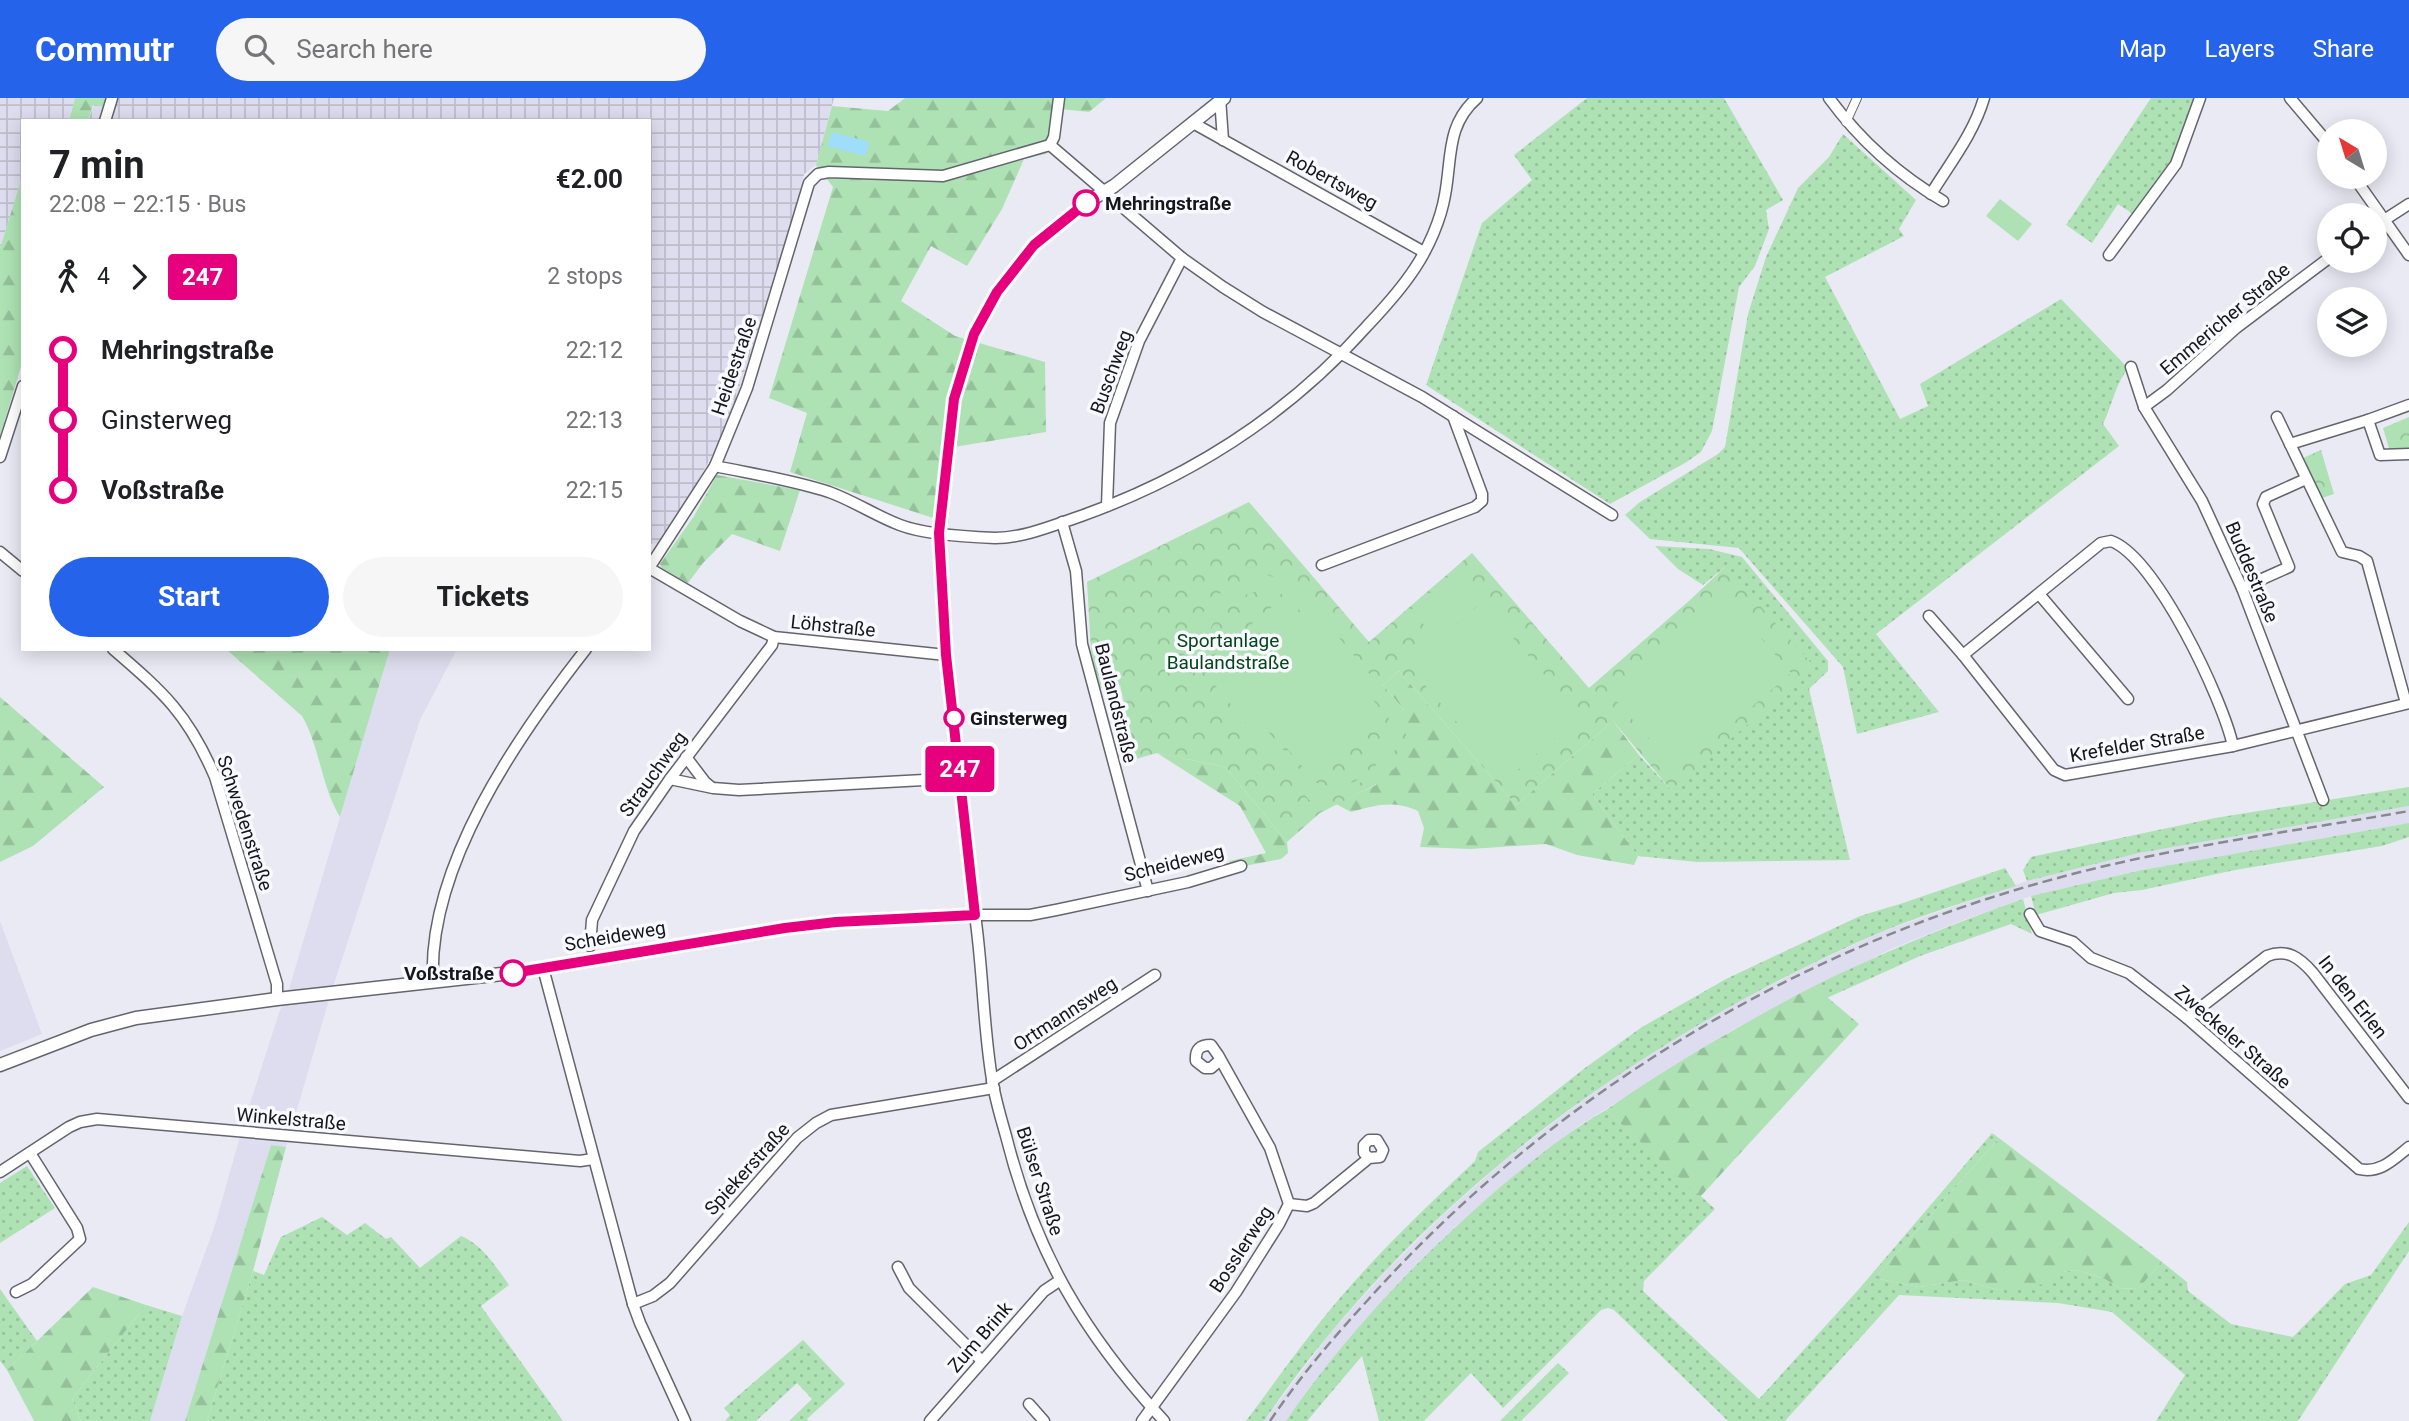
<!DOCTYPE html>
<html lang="en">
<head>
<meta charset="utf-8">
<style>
	:root { --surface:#fff; --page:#f6f6f6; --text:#202124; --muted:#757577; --accent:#2563eb }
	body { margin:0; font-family:Roboto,sans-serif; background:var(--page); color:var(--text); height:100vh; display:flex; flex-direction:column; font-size:26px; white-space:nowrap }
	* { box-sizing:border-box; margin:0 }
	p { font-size:23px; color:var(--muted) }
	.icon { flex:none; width:38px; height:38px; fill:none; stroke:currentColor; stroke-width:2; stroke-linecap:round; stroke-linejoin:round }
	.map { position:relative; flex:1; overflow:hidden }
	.side { position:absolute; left:21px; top:21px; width:630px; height:532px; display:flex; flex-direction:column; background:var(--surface); border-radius:0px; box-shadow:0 4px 18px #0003 }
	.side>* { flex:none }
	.badge { padding:0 14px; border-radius:5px; font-size:24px; line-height:46px }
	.needle { width:46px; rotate:322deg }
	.buttons { position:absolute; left:2317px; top:21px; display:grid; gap:14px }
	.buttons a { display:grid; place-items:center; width:70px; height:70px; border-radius:50%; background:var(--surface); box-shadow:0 4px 18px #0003; font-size:35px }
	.map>.badge { position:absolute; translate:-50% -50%; box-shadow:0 0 0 4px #fff }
	.legs { display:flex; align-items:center; gap:10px; height:77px; padding:0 28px; font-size:23px }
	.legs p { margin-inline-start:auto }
	.overview { display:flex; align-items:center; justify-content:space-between; height:119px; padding:0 28px }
	h1 { font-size:38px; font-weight:700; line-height:52px }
	.cta { display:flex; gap:14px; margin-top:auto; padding:14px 28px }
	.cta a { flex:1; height:80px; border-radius:42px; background:var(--accent); color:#fff; font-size:28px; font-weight:700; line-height:80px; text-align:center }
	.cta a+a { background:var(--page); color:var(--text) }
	ul { padding:0 28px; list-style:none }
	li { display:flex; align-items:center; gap:24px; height:70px; font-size:26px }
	li i { display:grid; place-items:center; width:10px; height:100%; margin:0 9px; background:currentColor }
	li i::after { content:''; width:18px; height:18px; margin:-9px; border:5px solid; border-radius:50%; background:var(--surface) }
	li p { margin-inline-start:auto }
	li:first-child i { background:linear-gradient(#0000 50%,currentColor 0) }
	li:last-child i { background:linear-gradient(currentColor 50%,#0000 0) }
	header { display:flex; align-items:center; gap:42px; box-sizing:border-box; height:98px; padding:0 35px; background:var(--accent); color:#fff }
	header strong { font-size:33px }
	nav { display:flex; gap:38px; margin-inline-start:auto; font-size:24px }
	.search { width:490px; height:63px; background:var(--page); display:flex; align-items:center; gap:18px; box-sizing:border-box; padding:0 24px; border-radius:38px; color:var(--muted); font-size:26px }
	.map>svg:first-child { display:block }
</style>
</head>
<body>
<header>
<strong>Commutr</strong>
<div class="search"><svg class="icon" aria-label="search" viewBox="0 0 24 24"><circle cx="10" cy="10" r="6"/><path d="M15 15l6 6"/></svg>Search here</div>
<nav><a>Map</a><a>Layers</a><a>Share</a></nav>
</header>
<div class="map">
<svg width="2409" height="1323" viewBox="0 0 2409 1323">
	<defs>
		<pattern id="industrial-grid" width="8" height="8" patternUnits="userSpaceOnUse" patternTransform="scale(1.75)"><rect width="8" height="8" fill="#ddddef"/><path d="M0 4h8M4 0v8" fill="none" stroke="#bdbdcc"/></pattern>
		<pattern id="grass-dots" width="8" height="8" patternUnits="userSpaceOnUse" patternTransform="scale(1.75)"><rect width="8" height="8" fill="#aee2b4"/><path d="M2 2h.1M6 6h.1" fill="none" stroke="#95c19a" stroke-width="1.8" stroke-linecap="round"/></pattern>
		<pattern id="forest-firs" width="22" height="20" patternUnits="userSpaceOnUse" patternTransform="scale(1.75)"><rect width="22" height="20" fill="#aee2b4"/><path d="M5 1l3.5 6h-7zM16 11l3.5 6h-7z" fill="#95c19a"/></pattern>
		<pattern id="park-crowns" width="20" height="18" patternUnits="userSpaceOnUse" patternTransform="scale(1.75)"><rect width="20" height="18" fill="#aee2b4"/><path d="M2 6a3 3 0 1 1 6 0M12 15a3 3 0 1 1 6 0" fill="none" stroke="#95c19a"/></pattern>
	</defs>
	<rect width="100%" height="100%" fill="#eaeaf5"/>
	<g fill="#ddddef">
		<polygon points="390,551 457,551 420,622 331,895 286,1049 271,1047 185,1323 150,1323 182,1218 215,1127 244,1024 279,915 289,891"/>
		<polygon points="2409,708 2409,725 2142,772 2031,798 1966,821 1891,851 1734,931 1580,1027 1517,1076 1457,1127 1401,1183 1347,1244 1286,1323 1264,1323 1332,1233 1389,1170 1446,1114 1506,1061 1571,1011 1637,964 1722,912 1812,866 1884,833 2027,783 2139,755"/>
		<polygon points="0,823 42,936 0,953"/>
	</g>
	<g fill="url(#industrial-grid)">
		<polygon points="0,0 75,0 69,23 23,23 23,76 0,150"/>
		<polygon points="105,0 834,0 816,67 804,76 788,138 733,310 714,354 663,445 649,446 649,23 88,23 94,7 105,2"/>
	</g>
	<g fill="url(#grass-dots)">
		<polygon points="1587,0 1724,0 1783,102 1766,112 1769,131 1755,168 1739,189 1712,333 1701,354 1685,365 1610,406 1426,287 1482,125 1532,82 1514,57"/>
		<polygon points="2151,0 2200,0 2176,66 2137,119 2118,106 2092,145 2066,127"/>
		<path d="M1843 36 1916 102 1899 131 1904 138 1825 179 1900 321 1928 308 1920 286 2061 201 2128 270C2114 290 2113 305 2103 326L2119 348 1876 536 1939 614 1857 636 1843 569 1739 450 1650 441 1625 417 1640 404 1718 356 1725 349 1748 216 1766 159 1798 90 1829 59Z"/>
		<polygon points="1655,448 1709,451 1742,459 1828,563 1828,573 1809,591 1850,762 1697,764 1638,758 1592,696 1639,657 1671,692 1725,469 1703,487 1678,471"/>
		<polygon points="2409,689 2409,708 2139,755 2027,783 2023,772 2031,759 2215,720"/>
		<polygon points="2409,725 2409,739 2382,748 2235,772 2142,792 2114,795 2036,817 2031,798 2142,772"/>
		<path d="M2005 770 2016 788C1971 802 1925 816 1881 834 1639 939 1414 1103 1264 1323H1246C1281 1276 1315 1227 1354 1184 1392 1141 1434 1102 1475 1063L1478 1054 1585 970 1642 929 1726 881 1860 818 1903 805Z"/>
		<path d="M2023 801 2032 836 2011 826 1920 858 1827 900 1814 888C1882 855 1951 826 2023 801Z"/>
		<path d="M1606 1012 1715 1111 1644 1183 1643 1193 1759 1301 1859 1191 1992 1035 1999 1040 1875 1180 1919 1189 1963 1182 1999 1192 2062 1174 2077 1172 2105 1181 2119 1190 2138 1191 2162 1164 2187 1184 2188 1193 2231 1226 2293 1239 2345 1186 2371 1177 2409 1124V1153L2298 1323H2156L2185 1277 2112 1214 2058 1205 1899 1197 1785 1323H1728L1614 1212 1608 1210 1601 1212 1503 1310 1471 1275 1424 1323H1379L1362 1258 1307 1323H1286C1345 1237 1419 1159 1498 1091 1532 1063 1567 1034 1606 1012Z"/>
		<polygon points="27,1068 55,1110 0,1145 0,1085"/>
		<path d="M322 1119 347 1137 365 1125 386 1141 391 1139 420 1170 461 1138C482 1146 496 1169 509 1187L481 1208 563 1323H207L253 1173 264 1177 281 1139Z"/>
		<polygon points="0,1191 37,1243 7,1272 0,1263"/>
		<polygon points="146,1207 182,1218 150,1323 81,1323 72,1301"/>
		<polygon points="803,1242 845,1286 807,1321 808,1323 789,1323 812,1301 797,1285 756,1323 725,1323 730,1317 724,1310"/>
		<polygon points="1558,1265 1569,1275 1521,1323 1500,1323"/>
	</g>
	<g fill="url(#forest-firs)">
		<polygon points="75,0 105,0 104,9 93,7 88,23 69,23"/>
		<polygon points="905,0 1106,0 1089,14 1060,11 1057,39 1046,56 1024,61 1002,111 967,168 931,148 901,203 955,238 1045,264 1046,334 954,349 950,387 949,425 790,374 807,315 769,300 833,89 816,67 832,8 888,13"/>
		<polygon points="23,76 23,262 0,338 0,150"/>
		<polygon points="717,377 800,392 780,453 732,436 703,465 688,485 662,470 660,466 694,418"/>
		<path d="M226 551H390L340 719C321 688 320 649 302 618Z"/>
		<path d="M1399 573 1516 707 1613 623 1639 657 1592 696 1638 758 1634 767 1577 757 1546 746 1470 751 1420 749 1424 730 1418 713C1393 702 1377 707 1351 714L1336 706 1376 687 1404 612 1383 587Z"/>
		<polygon points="0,599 104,689 33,748 0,764"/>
		<polygon points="1157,655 1225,669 1287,744 1288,755 1281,761 1234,770 1229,763 1266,755 1240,708"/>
		<path d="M1814 888 1859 926 1700 1099 1606 1012C1672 966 1742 926 1814 888Z"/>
		<polygon points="1999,1040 2162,1164 2138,1191 2119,1190 2105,1181 2077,1172 2062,1174 2053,1185 1999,1192 1963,1182 1919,1189 1875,1180"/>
		<polygon points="271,1047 286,1049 253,1173 207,1323 185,1323"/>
		<polygon points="93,1189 146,1207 72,1301 81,1323 34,1323 7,1272"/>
	</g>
	<g fill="url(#park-crowns)">
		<polygon points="2409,319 2409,353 2390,354 2383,330"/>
		<polygon points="2321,352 2334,396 2322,400 2303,360"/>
		<polygon points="1249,404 1369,544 1472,455 1589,590 1690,502 1725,469 1815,569 1671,692 1613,623 1516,707 1399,573 1383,587 1404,612 1407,647 1395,670 1375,687 1320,715 1287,744 1225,669 1157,655 1136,661 1120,587 1100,590 1091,553 1087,484"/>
	</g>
	<g fill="#aee2b4" fill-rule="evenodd">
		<polygon points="2000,101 2032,126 2018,143 1986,118"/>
		<polygon points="1458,470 1478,493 1431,535 1411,512"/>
		<path d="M1266 477C1282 481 1292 487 1304 498L1393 604C1420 665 1358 692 1309 702L1188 554C1199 510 1218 484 1266 477ZM1267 492 1276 493 1285 498 1211 560 1308 675 1382 613 1286 499 1290 501 1388 617C1401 663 1345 709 1305 678L1208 561C1200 524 1233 494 1267 492Z"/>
		<polygon points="1727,501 1791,575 1677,673 1613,599"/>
		<polygon points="1482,504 1580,618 1506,682 1409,568"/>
	</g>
	<polygon fill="#9edefa" points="832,34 870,44 865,58 827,48"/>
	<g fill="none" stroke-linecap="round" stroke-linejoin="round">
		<g stroke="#64646d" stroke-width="10">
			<polyline id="pedestrian" points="1846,24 1857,0"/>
		</g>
		<g stroke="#64646d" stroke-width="13">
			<g id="minor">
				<polyline points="1220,0 1223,42"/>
				<path d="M1829 0C1859 41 1899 77 1943 103"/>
				<polyline points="2290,0 2329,46"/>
				<polyline points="105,23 112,0"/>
				<polyline points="1193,25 1424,154"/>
				<polyline points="1050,47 1182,160 1223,189 1263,214 1422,299 1612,417"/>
				<polyline points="1050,47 1054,39 1059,0"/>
				<polyline points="2354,79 2409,157"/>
				<path d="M1931 96C1950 65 1974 35 1984 0"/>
				<polyline points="2375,128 2409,106"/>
				<polyline points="2109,157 2176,66 2200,0"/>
				<polyline points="2131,269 2144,309 2202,403 2242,490 2323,702"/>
				<polyline points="2144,309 2167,292 2236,230 2329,160"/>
				<polyline points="2277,319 2342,454 2359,458 2367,463 2406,605"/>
				<polyline points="2368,322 2380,357 2409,356"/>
				<polyline points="2290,346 2368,322 2409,307"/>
				<polyline points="0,359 23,288"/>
				<path d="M715 368C753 376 792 382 829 394 854 403 876 418 900 427 923 436 970 439 995 440 1024 440 1054 427 1081 418 1193 378 1289 316 1368 227 1385 209 1402 190 1415 170 1429 149 1441 121 1445 97 1452 60 1446 27 1477 0"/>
				<polyline points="1107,408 1110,325 1139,243 1182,160"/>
				<polyline points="1062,424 1076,473 1082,546 1148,793"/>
				<polyline points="0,454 23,473"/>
				<polyline points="1322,467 1475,409 1482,403 1482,396 1453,318"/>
				<polyline points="649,470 715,368 747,290 809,85 818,76 829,74 943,78 1050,47"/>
				<polyline points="649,470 740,523 774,539 946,557"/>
				<polyline points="2242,490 2289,469 2263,406 2266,399 2306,381"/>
				<polyline points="2039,496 2128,601"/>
				<polyline points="1929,518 1963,557 2054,672 2065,677 2233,648 2409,605"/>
				<path d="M113 551C164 595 188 616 215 679L277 886V901"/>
				<path d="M1963 557 2101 445 2111 443C2156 459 2223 602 2233 648"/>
				<polyline points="686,659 705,684 711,689"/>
				<polyline points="670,681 713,690 739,692 961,680"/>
				<path d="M2030 816 2040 833 2073 844 2091 860 2129 875 2187 920 2359 1071C2380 1076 2394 1061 2409 1049"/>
				<polyline points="590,848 592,822 634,733 670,681 772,547 774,539"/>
				<polyline points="543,870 633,1206 640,1225 685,1323"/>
				<path d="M433 884C427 769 517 639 586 551"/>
				<path d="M2187 920 2267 858C2287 850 2300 860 2313 875L2409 1000"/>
				<polyline points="992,983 1155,877"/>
				<polyline points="0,1074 69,1029 80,1024 97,1021 580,1063 593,1061"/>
				<polyline points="1289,1106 1307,1108 1314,1105 1369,1060 1380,1059 1383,1052 1377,1042 1369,1042 1364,1047 1364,1055 1369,1060"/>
				<polyline points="898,1169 909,1190 982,1263"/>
				<polyline points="16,1194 32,1186 80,1141 77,1130 30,1055"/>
				<polyline points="633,1206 653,1198 670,1185 797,1040 816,1025 831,1017 994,990"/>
				<polyline points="1029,1306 1044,1323"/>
				<polyline points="930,1323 1044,1193 1059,1183"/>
				<path d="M1142 1323 1236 1194 1279 1126 1289 1106 1270 1050 1218 957 1211 947C1200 947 1195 951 1196 963L1205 970H1211L1219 963"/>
				<path d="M1164 1323C1084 1236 1035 1154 1006 1038 1001 1020 995 1001 992 981 983 927 983 872 975 817H1030L1056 812 1188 784 1241 768"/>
			</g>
		</g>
		<g stroke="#64646d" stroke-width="15">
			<polyline id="tertiary" points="0,967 91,932 136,920 277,901 520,874 785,830 836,824 975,817 946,557 939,435 954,301 974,236 997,194 1034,147 1087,104 1114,88 1224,0"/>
		</g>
		<use href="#pedestrian" stroke="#fff" stroke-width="8"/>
		<use href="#minor" stroke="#fff" stroke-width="10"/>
		<use href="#tertiary" stroke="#fff" stroke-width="12"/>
		<path stroke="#88888f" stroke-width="2.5" stroke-dasharray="10 5" stroke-linecap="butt" d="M1270 1323C1299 1280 1332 1241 1367 1203 1548 1000 1791 852 2054 781 2170 749 2291 734 2409 713"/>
	</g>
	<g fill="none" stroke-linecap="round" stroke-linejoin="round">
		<g stroke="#fff" stroke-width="16">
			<polyline id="line-1" points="513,875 785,830 836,824 975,817 946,557 939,435 954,301 974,236 997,194 1034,147 1086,105"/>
		</g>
		<use href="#line-1" stroke="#e6007e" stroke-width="10"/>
	</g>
	<g fill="#fff" stroke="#e6007e" stroke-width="3.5">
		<circle cx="1086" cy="105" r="12"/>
		<circle cx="954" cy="620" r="9"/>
		<circle cx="513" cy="875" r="12"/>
	</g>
	<g text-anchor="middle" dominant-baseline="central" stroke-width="7" stroke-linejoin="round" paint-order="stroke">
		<g font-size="19" fill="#17171b" stroke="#f8f8ff">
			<text transform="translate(1332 82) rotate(29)">Robertsweg</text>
			<text transform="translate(2225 221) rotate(-40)">Emmericher Straße</text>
			<text transform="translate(734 268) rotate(-71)">Heidestraße</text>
			<text transform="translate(1111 274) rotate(-70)">Buschweg</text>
			<text transform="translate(2252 474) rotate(67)">Buddestraße</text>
			<text transform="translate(833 528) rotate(6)">Löhstraße</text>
			<text transform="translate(1116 605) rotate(76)">Baulandstraße</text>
			<text transform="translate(2137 646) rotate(-10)">Krefelder Straße</text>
			<text transform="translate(653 676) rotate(-54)">Strauchweg</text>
			<text transform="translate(245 725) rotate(72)">Schwedenstraße</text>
			<text transform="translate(1174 765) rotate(-14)">Scheideweg</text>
			<text transform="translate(615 838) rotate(-10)">Scheideweg</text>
			<text transform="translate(2353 899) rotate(52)">In den Erlen</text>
			<text transform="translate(1065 916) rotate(-33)">Ortmannsweg</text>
			<text transform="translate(2233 939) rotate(41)">Zweckeler Straße</text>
			<text transform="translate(291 1021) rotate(5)">Winkelstraße</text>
			<text transform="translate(747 1071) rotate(-48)">Spiekerstraße</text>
			<text transform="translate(1040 1083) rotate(72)">Bülser Straße</text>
			<text transform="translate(1241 1151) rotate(-57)">Bosslerweg</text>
			<text transform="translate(980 1239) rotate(-49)">Zum Brink</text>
		</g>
		<g font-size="19" font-weight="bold" fill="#17171b" stroke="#f8f8ff" text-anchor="start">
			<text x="1105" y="105">Mehringstraße</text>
			<text x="970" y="620">Ginsterweg</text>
			<text x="494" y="875" text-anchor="end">Voßstraße</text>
		</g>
		<g font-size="19" fill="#074519" stroke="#f8f8ff">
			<text x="1228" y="542">Sportanlage<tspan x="1228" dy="22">Baulandstraße</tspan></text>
		</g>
	</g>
</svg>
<div class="buttons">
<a><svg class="needle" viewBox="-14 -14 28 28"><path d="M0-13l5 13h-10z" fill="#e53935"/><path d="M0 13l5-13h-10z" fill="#757577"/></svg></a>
<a><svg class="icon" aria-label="locate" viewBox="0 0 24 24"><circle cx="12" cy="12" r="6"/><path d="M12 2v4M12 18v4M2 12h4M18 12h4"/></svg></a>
<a><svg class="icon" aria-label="layers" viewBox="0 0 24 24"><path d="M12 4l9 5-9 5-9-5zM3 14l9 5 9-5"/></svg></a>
</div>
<b class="badge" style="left:960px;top:671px;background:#e6007e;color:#fff">247</b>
<section class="side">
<div class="overview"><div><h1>7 min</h1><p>22:08 – 22:15 · Bus</p></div><b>€2.00</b></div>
<div class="legs"><svg class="icon" aria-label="walk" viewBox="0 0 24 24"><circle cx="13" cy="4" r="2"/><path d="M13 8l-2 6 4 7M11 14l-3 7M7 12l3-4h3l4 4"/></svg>4<svg class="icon" aria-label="forward" viewBox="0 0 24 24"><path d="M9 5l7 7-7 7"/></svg><b class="badge" style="background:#e6007e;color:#fff">247</b><p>2 stops</p></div>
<ul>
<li><i style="color:#e6007e"></i><b>Mehringstraße</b><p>22:12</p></li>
<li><i style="color:#e6007e"></i><span>Ginsterweg</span><p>22:13</p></li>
<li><i style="color:#e6007e"></i><b>Voßstraße</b><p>22:15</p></li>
</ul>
<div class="cta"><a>Start</a><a>Tickets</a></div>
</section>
</div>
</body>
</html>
